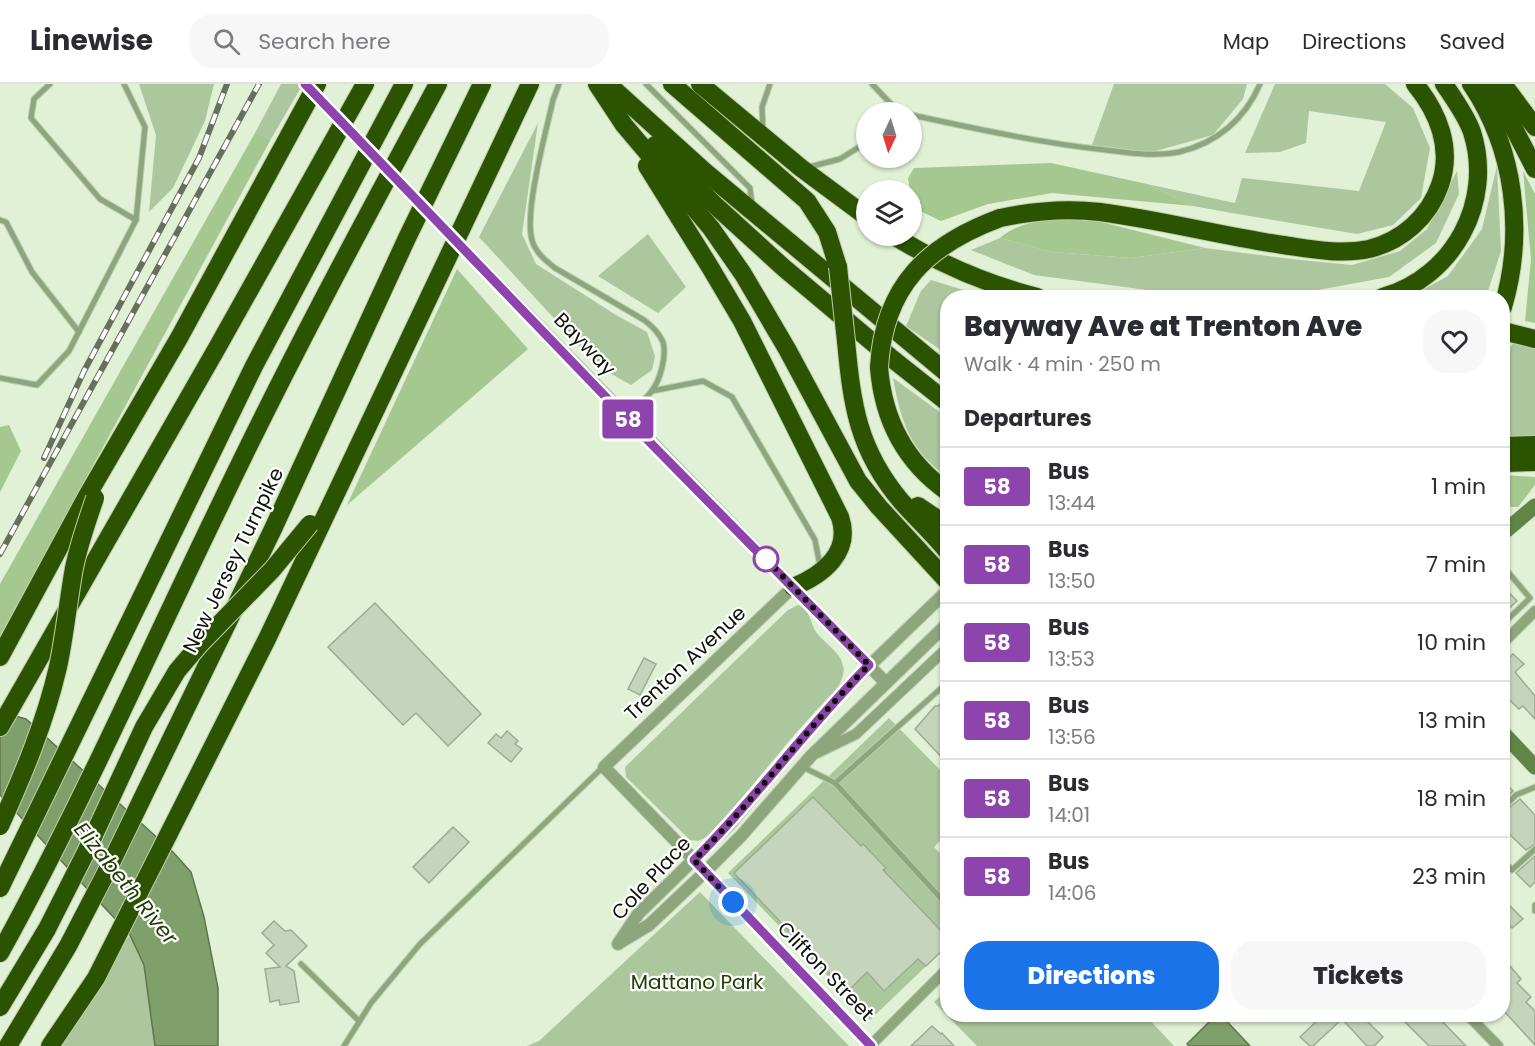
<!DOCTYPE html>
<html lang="en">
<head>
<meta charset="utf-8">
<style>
	:root { --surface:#fff; --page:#f7f7f7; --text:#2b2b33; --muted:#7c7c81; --line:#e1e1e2; --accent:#1a73e8 }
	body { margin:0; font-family:Poppins,sans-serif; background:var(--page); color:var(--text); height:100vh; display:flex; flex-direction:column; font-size:22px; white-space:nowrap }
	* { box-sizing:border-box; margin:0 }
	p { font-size:20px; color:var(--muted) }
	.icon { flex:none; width:33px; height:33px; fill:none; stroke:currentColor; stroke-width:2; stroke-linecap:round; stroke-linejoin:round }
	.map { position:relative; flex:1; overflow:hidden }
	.details { position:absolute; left:940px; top:206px; width:570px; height:732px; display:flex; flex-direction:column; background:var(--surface); border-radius:24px; box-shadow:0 2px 4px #0004 }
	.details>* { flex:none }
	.badge { padding:0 12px; border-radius:4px; font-size:21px; line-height:39px }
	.needle { width:39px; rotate:184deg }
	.tools { position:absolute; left:856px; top:18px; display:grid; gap:12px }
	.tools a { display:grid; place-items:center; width:66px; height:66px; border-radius:50%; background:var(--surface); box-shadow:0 2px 4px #0004; font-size:30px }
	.you { position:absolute; width:30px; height:30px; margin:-15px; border:4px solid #fff; border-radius:50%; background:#1a73e8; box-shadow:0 0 0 9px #1a73e833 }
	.map>.badge { position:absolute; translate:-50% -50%; box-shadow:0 0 0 3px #fff }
	h2 { padding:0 24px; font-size:22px; line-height:54px }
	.round { display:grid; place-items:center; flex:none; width:63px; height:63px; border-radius:24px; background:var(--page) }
	.overview { display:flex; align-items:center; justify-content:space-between; height:102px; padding:0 24px }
	h1 { font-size:28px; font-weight:800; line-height:45px }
	.primary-button { display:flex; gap:12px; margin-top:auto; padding:12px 24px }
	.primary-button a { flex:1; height:69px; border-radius:24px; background:var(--accent); color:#fff; font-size:24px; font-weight:800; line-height:69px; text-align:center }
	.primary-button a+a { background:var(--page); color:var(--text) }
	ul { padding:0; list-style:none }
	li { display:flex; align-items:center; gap:18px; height:78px; padding:0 24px; border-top:2px solid var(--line) }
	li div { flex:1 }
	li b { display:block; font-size:22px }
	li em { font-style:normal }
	li .badge { min-width:66px; font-weight:700; text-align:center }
	header { display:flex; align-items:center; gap:36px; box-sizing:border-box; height:84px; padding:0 30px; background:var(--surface); border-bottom:2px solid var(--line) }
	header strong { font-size:28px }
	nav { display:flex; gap:33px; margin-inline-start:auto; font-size:21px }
	.search { width:420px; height:54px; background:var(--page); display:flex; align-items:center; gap:15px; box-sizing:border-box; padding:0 21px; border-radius:24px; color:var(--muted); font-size:22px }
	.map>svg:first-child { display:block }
</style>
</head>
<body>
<header>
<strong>Linewise</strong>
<div class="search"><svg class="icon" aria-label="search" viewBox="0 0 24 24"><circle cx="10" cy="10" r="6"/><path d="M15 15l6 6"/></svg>Search here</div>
<nav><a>Map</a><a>Directions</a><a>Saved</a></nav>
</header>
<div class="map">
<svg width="1535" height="962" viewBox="0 0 1535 962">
	<rect width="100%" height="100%" fill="#e0f1d5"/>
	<g fill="#acc69d">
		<polygon points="139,0 214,0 205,37 173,104 149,128 156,51"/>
		<polygon points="281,0 303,0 271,55 255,49"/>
		<polygon points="1114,0 1247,0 1243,15 1213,51 1152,68 1092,61"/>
		<polygon points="1275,0 1385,0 1413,24 1430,64 1421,114 1393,141 1357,150 1232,129 1193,122 1147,100 1235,119 1242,94 1359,107 1386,38 1309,27 1306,59 1280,68 1245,69"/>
		<polygon points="538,39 522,150 536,180 616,231 647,248 655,272 652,286 631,301 599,283 479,153"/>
		<polygon points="1497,82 1501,167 1486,213 1410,213 1448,192 1482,145"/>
		<polygon points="1457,87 1459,110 1436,159 1389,193 1307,208 1162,208 1034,191 971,166 1000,154 1052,168 1131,174 1205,164 1291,175 1352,181 1400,167 1427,145"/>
		<polygon points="648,150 686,203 658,229 598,192"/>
		<polygon points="931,196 986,213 948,213 948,271 906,242 921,207"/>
		<polygon points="1514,258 1535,265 1535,356 1503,354 1503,273"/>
		<path d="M893 294 948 334V394C910 366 901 339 893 294Z"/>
		<path d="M798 521C810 525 810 538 816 548 824 559 841 568 843 582 845 589 842 595 839 601L795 650 711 751 698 757 690 756 626 693 625 683 788 526Z"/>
		<polygon points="889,634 948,694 948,749 934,763 948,777 948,861 870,936 728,789"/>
		<polygon points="700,808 849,962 527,962 539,957"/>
		<polygon points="130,851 144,881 155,962 47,962"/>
		<polygon points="948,905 948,930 1144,930 1174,962 977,962 934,918"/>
	</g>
	<g fill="#a5c790">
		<polygon points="255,49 271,55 0,552 0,500"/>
		<polygon points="1051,79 1147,100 1193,122 1052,109 988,120 941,137 912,123 912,106 910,106 908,94 914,84"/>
		<polygon points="1523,87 1535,110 1535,239 1525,237 1531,175"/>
		<path d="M1089 135 1205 164 1131 174 1052 168 1000 154C1024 133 1059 136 1089 135Z"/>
		<polygon points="457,185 528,265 347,421"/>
		<polygon points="9,341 21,367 0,408 0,343"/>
		<polygon points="1503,391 1535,393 1535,401 1518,423 1503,423"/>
	</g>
	<g fill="#80a06b" stroke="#5e764e" stroke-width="1.5">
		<polygon points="0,628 26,635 173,768 191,788 204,833 218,904 218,962 155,962 144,881 130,851 0,711"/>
		<polygon points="1217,930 1220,930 1250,962 1189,962 1187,960"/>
	</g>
	<g fill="#c5d5bb" stroke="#9cac92" stroke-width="1.5">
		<polygon points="1503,502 1517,517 1503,530"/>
		<polygon points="375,519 481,630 448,662 416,629 403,641 328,563"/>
		<polygon points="1513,570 1524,580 1515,588 1535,612 1535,635 1523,622 1519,625 1503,610 1503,580"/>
		<polygon points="644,574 656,580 640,611 628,605"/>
		<polygon points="948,613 948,680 915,645 935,622 938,622"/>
		<polygon points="507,647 518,657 515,660 522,665 511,678 488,659 496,650 501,654"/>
		<polygon points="1503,696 1513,707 1503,717"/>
		<polygon points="813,713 861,762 863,760 886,784 883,786 948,854 948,861 926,882 918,875 884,907 867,888 847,908 734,789"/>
		<polygon points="1520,715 1535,731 1535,760 1526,766 1503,744 1503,729"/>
		<polygon points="453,743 469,758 429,799 413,783"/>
		<polygon points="1535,772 1535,798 1530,803 1516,789"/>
		<polygon points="1503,815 1523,835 1512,844 1503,833"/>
		<polygon points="274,837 285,847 291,846 307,862 286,882 294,887 299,918 280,921 279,916 270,918 265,885 280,883 266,869 274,861 262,849"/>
		<polygon points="1510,882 1521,895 1517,899 1531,913 1526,918 1535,927 1535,961 1503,926 1503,889"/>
		<polygon points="1324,930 1360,930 1383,953 1374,962 1367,962 1342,935 1313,962 1310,962 1300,953"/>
		<polygon points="1397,930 1435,930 1466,962 1429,962"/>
		<polygon points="932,942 941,950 942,949 954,962 911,962"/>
	</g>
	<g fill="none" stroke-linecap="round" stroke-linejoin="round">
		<g stroke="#becdb4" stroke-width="7">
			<g id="service">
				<polyline points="50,0 34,15 31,34 100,115 136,136"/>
				<path d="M559 0 553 16C546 48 524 127 532 156 535 168 546 177 555 184L644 236C652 242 659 249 663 258 667 272 660 297 651 308 644 317 634 324 627 331"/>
				<polyline points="646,0 750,104 752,120"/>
				<polyline points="872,0 892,21 905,28"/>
				<path d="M912 31C977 45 1041 59 1106 66 1131 69 1155 73 1179 68 1217 59 1245 35 1260 0"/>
				<polyline points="763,46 762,23 770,0"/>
				<polyline points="809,83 840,75 867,58"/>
				<polyline points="0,136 6,138 32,188 79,248"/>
				<polyline points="0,294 37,301 69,267 136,136 145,43 124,0"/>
				<polyline points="652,307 703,297 732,313 815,456 820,482"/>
				<polyline points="1503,482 1530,514 1503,540"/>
				<polyline points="803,683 835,699 948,598"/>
				<polyline points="835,699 948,822"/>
				<polyline points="1503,724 1516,711 1535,703"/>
				<polyline points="1503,776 1512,786 1535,765"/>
				<polyline points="1535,821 1535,827"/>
				<polyline points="301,880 359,937"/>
				<polyline points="344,962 371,919 420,860 603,683"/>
			</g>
		</g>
		<g stroke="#becdb4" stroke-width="12">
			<g id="minor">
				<polyline points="1503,559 1535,527"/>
				<polyline points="817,669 856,650 948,563"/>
				<polyline points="705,788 871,962"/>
				<polyline points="1467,930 1498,962"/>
				<polyline points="871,961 948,884"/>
			</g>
		</g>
		<g stroke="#becdb4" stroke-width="14">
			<g id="tertiary">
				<polyline points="482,184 886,599"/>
				<polyline points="699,781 604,683 793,503"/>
				<polyline points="619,859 649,841 705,788 741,752 811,672 948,539"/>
				<polyline points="618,860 638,830 729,741 840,610 948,506"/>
			</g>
		</g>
		<g stroke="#becdb4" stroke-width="16">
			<g id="secondary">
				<polyline points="1503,449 1535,422"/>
				<polyline points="1503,649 1535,683"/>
			</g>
		</g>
		<g stroke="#becdb4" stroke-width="20">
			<g id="motorway">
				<polyline points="597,0 624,41 711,144 743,190 787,265 858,397 879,423 948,498"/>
				<polyline points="608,0 704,87 948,290"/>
				<polyline points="672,0 807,117 827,148 838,183"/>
				<polyline points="700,0 801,84 867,133"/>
				<path d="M1471 0C1515 65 1525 148 1503 223"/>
				<polyline points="1491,0 1535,85"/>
				<polyline points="1503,0 1535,43"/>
				<polyline points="655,61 717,123 784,184 890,273 948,319"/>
				<path d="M647 82 710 183 742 237 840 433C852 468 823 491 793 503"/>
				<path d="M1000 134C1033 127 1066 124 1100 128 1161 136 1222 152 1283 161 1311 165 1341 171 1369 165 1402 157 1429 133 1440 101 1453 64 1438 28 1415 0"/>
				<path d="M894 152C938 179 986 200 1037 213"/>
				<path d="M1383 213C1454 193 1494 117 1472 48 1466 31 1454 15 1444 0"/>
				<polyline points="1503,247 1535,255"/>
				<path d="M846 257C852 321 858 366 901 417 916 434 933 450 948 468"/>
				<path d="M879 283C883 335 905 378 948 408"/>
				<polyline points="1503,362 1535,361"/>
				<polyline points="1503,379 1535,378"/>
				<polyline points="918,422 948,442"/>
				<polyline points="0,573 87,412 179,254 317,0"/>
				<polyline points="0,643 217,264 365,0"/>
				<polyline points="0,804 254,282 404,0"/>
				<path d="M0 869C80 724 147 571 220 421 288 278 363 139 438 0"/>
				<polyline points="0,923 47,845"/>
				<polyline points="8,962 68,862 109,783 273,445 407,154 482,0"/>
				<polyline points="50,962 96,894 267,555 530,0"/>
			</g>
		</g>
		<use href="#service" stroke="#8da67d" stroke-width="5"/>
		<use href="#minor" stroke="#8da67d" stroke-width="10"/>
		<use href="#tertiary" stroke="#8da67d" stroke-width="12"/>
		<use href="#secondary" stroke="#608547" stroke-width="15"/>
		<use href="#motorway" stroke="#2c5400" stroke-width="18"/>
		<g stroke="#66705f" stroke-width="6">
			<g id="rail">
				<polyline points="44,374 84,287 199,74 227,0"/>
				<polyline points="0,470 259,0"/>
			</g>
		</g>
		<use href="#rail" stroke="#fff" stroke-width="4" stroke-dasharray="11" stroke-linecap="butt"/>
		<g stroke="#becdb4" stroke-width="14" stroke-linecap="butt">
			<polyline id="tertiary-bridge" points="305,0 482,184"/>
		</g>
		<g stroke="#becdb4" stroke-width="20" stroke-linecap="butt">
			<g id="motorway-bridge">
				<polyline points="838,183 846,257"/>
				<path d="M879 283C884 202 927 161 1000 134"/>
				<path d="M0 742C23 691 45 639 58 583 65 551 68 517 74 484 79 460 87 437 95 414"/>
				<polyline points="47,845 86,768 144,643 177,587 200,560 272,486 310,440"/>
			</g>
		</g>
		<use href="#tertiary-bridge" stroke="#8da67d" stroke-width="12"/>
		<use href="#motorway-bridge" stroke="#2c5400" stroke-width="18"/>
	</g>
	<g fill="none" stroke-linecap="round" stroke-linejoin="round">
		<g stroke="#fff" stroke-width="14">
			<path id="line" d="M305 0 625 333 869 581C807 643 756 715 694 776L871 962"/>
		</g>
		<use href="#line" stroke="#8e44ad" stroke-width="9"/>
		<path stroke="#0d1309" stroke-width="6" stroke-dasharray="0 10.8" d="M733 818 694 776C756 715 807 643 869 581L762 471 766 475"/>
	</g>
	<circle fill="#fff" stroke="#8e44ad" stroke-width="3" cx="766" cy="475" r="12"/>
	<g text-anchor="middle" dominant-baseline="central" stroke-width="4.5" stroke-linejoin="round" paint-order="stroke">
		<g font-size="20" fill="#0d1309" stroke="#fff">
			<text transform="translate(585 260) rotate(46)">Bayway</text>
			<text transform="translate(233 476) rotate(-64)">New Jersey Turnpike</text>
			<text transform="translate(685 579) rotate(-43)">Trenton Avenue</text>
			<text transform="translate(651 794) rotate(-47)">Cole Place</text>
			<text transform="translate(826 887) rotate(46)">Clifton Street</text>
		</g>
		<g font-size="20" fill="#213f03" stroke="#fff">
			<text x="697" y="898">Mattano Park</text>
		</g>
		<g font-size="21" font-style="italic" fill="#1f3d02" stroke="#fff">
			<text transform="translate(126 799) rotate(51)">Elizabeth River</text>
		</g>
	</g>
</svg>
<div class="tools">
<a><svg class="needle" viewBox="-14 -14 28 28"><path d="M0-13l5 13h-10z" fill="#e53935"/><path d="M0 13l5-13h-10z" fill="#7c7c81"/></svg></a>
<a><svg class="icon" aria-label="layers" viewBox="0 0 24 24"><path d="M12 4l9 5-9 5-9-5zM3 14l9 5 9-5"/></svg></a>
</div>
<div class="you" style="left:733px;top:818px"></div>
<b class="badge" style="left:628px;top:335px;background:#8e44ad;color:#fff">58</b>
<section class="details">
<div class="overview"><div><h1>Bayway Ave at Trenton Ave</h1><p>Walk · 4 min · 250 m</p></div><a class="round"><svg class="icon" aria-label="heart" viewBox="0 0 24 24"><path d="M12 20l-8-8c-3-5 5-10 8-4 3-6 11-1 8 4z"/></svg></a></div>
<h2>Departures</h2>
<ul>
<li><span class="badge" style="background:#8e44ad;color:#fff">58</span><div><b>Bus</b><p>13:44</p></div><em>1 min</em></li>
<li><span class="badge" style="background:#8e44ad;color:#fff">58</span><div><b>Bus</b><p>13:50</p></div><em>7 min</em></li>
<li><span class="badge" style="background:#8e44ad;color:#fff">58</span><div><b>Bus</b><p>13:53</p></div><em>10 min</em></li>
<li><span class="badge" style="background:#8e44ad;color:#fff">58</span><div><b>Bus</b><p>13:56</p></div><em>13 min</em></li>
<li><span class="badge" style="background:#8e44ad;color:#fff">58</span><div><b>Bus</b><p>14:01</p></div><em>18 min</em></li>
<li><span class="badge" style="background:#8e44ad;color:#fff">58</span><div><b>Bus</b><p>14:06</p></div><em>23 min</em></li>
</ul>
<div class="primary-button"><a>Directions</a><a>Tickets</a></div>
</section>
</div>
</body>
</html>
